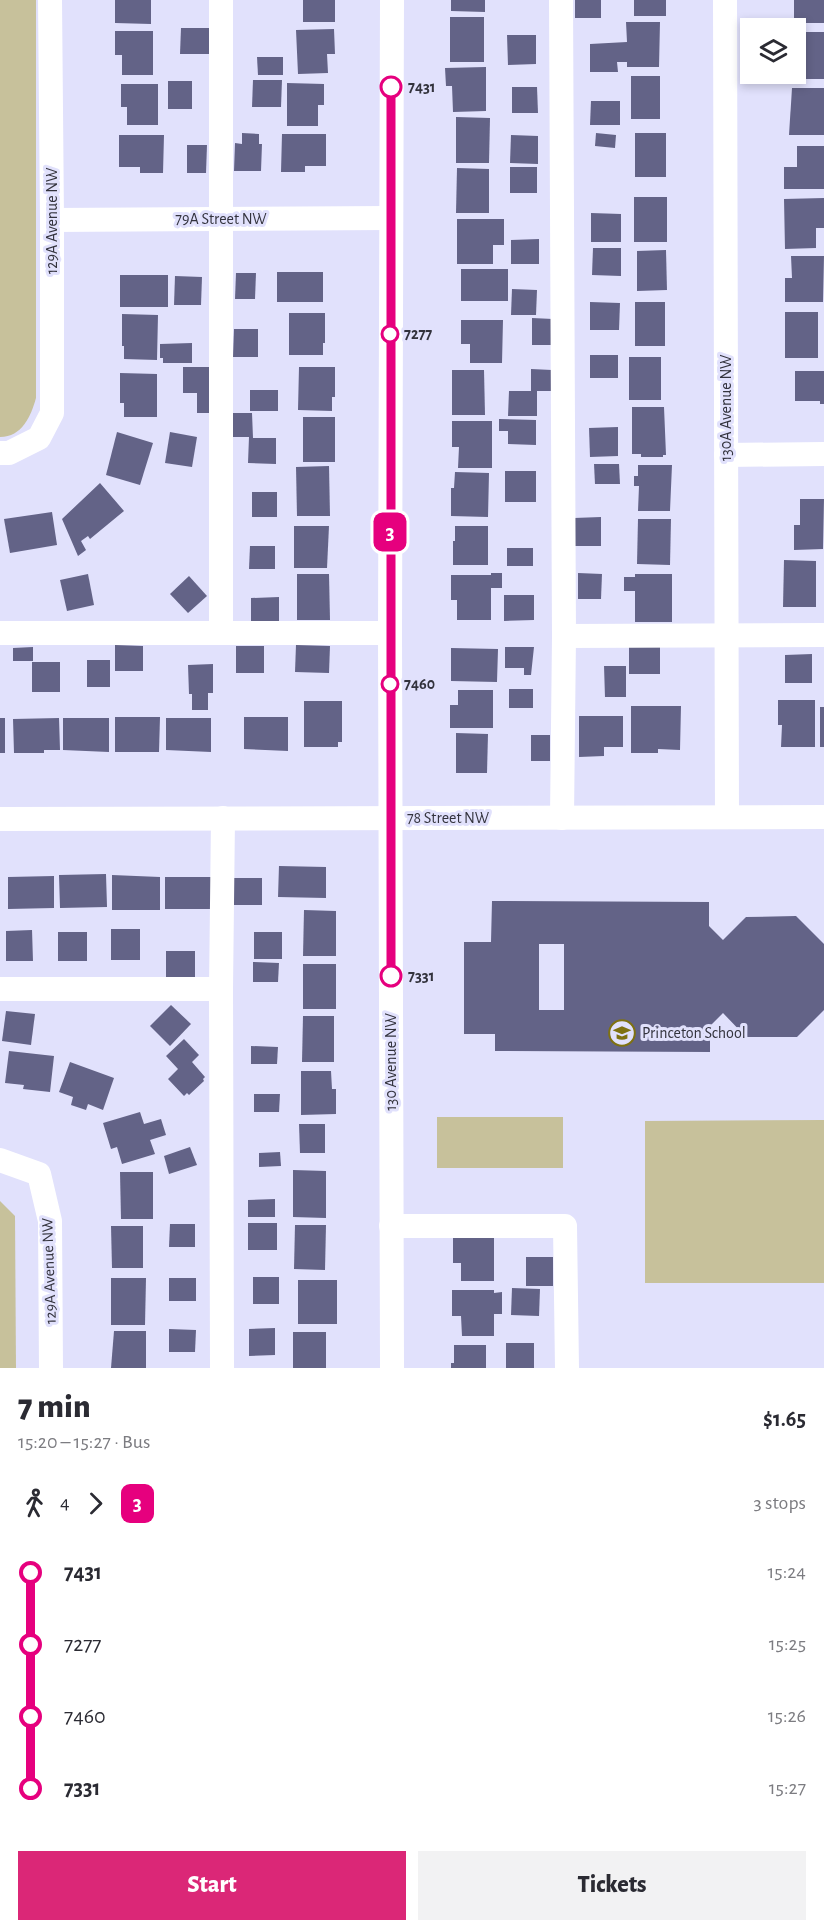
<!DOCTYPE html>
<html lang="en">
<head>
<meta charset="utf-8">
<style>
	:root { --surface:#fff; --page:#f2f2f3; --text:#2b2b33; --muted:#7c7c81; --accent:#db2777 }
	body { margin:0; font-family:"Alegreya Sans",sans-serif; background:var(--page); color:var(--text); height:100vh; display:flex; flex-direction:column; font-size:22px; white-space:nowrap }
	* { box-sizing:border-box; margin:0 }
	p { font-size:20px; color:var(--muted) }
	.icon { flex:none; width:33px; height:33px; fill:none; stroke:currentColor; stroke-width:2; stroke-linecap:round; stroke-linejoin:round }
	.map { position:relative; height:1368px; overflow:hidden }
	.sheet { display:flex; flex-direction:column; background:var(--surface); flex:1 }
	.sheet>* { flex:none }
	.badge { padding:0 12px; border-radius:9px; font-size:21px; line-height:39px }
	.tools { position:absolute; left:740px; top:18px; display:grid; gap:12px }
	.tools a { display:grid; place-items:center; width:66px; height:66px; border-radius:0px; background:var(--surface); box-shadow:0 3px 9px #0003; font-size:30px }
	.map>.badge { position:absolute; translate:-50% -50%; box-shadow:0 0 0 3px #fff }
	.legs { display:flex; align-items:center; gap:9px; height:66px; padding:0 18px; font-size:20px }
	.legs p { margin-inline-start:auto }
	.overview { display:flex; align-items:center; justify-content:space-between; height:102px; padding:0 18px }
	h1 { font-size:33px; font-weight:800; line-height:45px }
	.cta { display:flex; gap:12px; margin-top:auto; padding:12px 18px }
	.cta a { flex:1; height:69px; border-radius:0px; background:var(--accent); color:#fff; font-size:24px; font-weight:800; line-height:69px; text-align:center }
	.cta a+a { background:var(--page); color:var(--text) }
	ul { padding:0 18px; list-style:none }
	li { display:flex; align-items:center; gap:21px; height:72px; font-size:22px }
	li i { display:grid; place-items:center; width:9px; height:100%; margin:0 8px; background:currentColor }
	li i::after { content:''; width:15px; height:15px; margin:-8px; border:4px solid; border-radius:50%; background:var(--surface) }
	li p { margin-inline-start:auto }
	li:first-child i { background:linear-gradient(#0000 50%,currentColor 0) }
	li:last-child i { background:linear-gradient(currentColor 50%,#0000 0) }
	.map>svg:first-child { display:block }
</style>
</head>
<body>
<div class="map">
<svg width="824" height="1368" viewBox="0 0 824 1368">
	<rect width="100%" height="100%" fill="#e1e1fc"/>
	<g fill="#c7c19b">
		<path d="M0 0H36V398C31 416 22 437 0 437Z"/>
		<rect x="437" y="1117" width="126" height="51"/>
		<polygon points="824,1120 824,1283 645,1283 645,1121"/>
		<polygon points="0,1201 15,1216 16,1368 0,1368"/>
	</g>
	<g fill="#636387" fill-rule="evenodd">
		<polygon points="115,0 151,0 151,24 115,23"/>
		<rect x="303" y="0" width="32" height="22"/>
		<polygon points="451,0 485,0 485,12 451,11"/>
		<rect x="575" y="0" width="26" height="18"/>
		<rect x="634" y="0" width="32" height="16"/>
		<rect x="794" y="0" width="30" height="23"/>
		<rect x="450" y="17" width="34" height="45"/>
		<polygon points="626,22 660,22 659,67 627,67 627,62 617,62 618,72 590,72 590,44 627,42"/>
		<polygon points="181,28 212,28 212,54 180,54"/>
		<polygon points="334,29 335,54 327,54 328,73 298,74 296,30"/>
		<polygon points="115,31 153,31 153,75 122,75 122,55 115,55"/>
		<polygon points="795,32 824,32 824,79 789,79 789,74 795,74"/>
		<polygon points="507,35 536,35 536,64 508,65"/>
		<polygon points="257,57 283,57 283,75 258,75"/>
		<polygon points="486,67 486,111 453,112 452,86 446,86 445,68"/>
		<rect x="631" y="76" width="29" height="43"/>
		<polygon points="253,80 282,80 281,107 252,107"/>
		<rect x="168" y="81" width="24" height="28"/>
		<polygon points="287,83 324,84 324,105 318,105 318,126 287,126"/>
		<polygon points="121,84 158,84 158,125 127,125 127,107 121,107"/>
		<polygon points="512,87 537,87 538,113 512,113"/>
		<polygon points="792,88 824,88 824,135 789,135"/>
		<polygon points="591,101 620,101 620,125 590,125"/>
		<polygon points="456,117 490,118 489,163 456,163"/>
		<polygon points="242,133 259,134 259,144 262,144 261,171 234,171 235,143 242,144"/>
		<polygon points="596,133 616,135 615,148 595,146"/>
		<rect x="635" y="133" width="31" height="44"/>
		<polygon points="282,134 326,134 326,166 305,166 305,172 281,172"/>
		<polygon points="119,135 164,135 163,173 140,173 140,167 119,167"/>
		<polygon points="511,135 538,136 538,164 510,163"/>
		<polygon points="187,145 207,145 206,173 187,173"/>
		<polygon points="797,146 824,146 824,189 784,189 784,167 797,167"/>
		<rect x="510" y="167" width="27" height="26"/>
		<polygon points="457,168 489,169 489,213 456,213"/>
		<rect x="634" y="197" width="33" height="45"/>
		<polygon points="824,198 824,228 816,228 816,248 785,249 784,199"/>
		<polygon points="591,213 621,214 621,242 591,242"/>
		<polygon points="457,219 504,219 504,245 493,245 493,264 457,264"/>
		<polygon points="539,239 539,264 511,264 511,240"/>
		<polygon points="593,248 621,248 621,276 592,275"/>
		<polygon points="666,250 667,290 637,291 637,251"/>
		<polygon points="791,256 824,256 823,302 785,302 785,278 792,278"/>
		<rect x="461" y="269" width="47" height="32"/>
		<rect x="277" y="272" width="46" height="30"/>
		<polygon points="236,273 256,273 255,299 235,299"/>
		<rect x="120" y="275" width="48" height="32"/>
		<polygon points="175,276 202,277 201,305 174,305"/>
		<polygon points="512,289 537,290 536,315 511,315"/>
		<polygon points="590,302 620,303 619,330 590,330"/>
		<rect x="635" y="302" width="30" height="44"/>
		<rect x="785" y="312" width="33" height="46"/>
		<polygon points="289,313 325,313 325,343 323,343 323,355 289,355"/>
		<polygon points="122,314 158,315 157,360 124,359 124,346 122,346"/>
		<polygon points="532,318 553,319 552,345 532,345"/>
		<polygon points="461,320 503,320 502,363 470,363 470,344 461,344"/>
		<polygon points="234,329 258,329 258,357 233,357"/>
		<polygon points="192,343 192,363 163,363 163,358 160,358 160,344"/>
		<rect x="590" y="355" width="28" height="23"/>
		<rect x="629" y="357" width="32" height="43"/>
		<polygon points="183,367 211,367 211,413 197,413 197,393 183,393"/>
		<polygon points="299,367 335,367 335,397 332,397 332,411 298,410"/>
		<polygon points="531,369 552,370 552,391 537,391 537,416 508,416 509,391 531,391"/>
		<polygon points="452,370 484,370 485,415 452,415"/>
		<polygon points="795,371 824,371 824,404 820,404 820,401 795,401"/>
		<polygon points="120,373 157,374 157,417 124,417 124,403 120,403"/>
		<rect x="250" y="390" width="28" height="21"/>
		<polygon points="632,407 664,407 666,455 663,455 663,457 641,457 641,454 632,454"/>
		<polygon points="233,413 252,413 253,438 276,438 276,464 248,463 249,437 233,437"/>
		<rect x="303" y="417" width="32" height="45"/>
		<polygon points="499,419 536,420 536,445 508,444 508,431 499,431"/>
		<polygon points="452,421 492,421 492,468 458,468 459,447 452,447"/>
		<polygon points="618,427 618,456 590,457 589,428"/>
		<polygon points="117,432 153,443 140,485 106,475"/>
		<polygon points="170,432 197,437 192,467 165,463"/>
		<polygon points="594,464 619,464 620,484 595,484"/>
		<polygon points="638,465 672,465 670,511 638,511 639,486 634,486 634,476 638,476"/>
		<polygon points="329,466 330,516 297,516 296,467"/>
		<rect x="505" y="471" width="31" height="31"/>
		<polygon points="455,472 489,473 488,517 451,516 451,488 454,488"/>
		<polygon points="100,483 124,511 90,539 88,536 81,541 86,550 78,556 62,519"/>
		<rect x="252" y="492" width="25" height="25"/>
		<polygon points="800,499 824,499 823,549 794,550 794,525 800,525"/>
		<polygon points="52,512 57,545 10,553 4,519"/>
		<polygon points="601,517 601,546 574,546 574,518"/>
		<polygon points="638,519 671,519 670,565 637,564"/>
		<polygon points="294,526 329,526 327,568 294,568"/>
		<polygon points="455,526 488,526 488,565 453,565 453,541 455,541"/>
		<polygon points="250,546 275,546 275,569 249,569"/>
		<rect x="507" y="548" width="26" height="18"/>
		<polygon points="784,560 816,561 816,607 783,607"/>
		<polygon points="491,573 502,573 502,588 491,588 491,620 457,620 457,600 451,600 451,575 491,575"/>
		<polygon points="578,573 602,574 601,599 578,599"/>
		<polygon points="88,574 94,605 67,611 60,580"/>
		<polygon points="297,574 329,574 330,620 297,620"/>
		<polygon points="635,574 672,574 672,622 635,622 635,591 624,591 624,577 635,577"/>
		<polygon points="189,576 207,596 188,613 170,594"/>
		<polygon points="504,595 534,595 534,620 504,621"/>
		<polygon points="279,597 279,623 251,623 251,598"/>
		<polygon points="115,645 143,646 143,671 115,671"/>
		<polygon points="296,645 330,646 329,673 295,672"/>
		<rect x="236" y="646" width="28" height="27"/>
		<rect x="629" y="646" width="31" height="28"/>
		<polygon points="33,647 33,661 13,661 13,648"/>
		<polygon points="505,647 534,647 531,675 524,675 524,668 505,668"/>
		<polygon points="451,648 498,649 497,682 451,681"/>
		<polygon points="812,654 812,683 785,683 785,655"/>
		<rect x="87" y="660" width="23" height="27"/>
		<rect x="32" y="662" width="28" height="30"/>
		<polygon points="213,664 213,693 208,693 208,710 192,710 192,694 189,694 188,665"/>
		<polygon points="604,666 626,666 626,697 605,697"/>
		<rect x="509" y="689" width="24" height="19"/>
		<polygon points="458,690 493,690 493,728 450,728 450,705 458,705"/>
		<polygon points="778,700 815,700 815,747 781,747 782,725 778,725"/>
		<polygon points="304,701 342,701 342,742 338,742 338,747 304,747"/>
		<polygon points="631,706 681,706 680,750 658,749 658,753 631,753"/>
		<rect x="820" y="707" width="4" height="40"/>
		<polygon points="579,716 623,716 623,747 604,747 604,756 579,757"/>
		<polygon points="115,717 160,717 159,752 115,752"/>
		<polygon points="244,717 288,717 288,751 244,749"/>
		<rect x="0" y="718" width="5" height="35"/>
		<polygon points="59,718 60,750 44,750 44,753 14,753 13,719"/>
		<polygon points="63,718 109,718 109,752 63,750"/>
		<polygon points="166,718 211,718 211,752 166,750"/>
		<polygon points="456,733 488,734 487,773 456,773"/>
		<rect x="531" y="735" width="19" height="26"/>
		<polygon points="279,866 326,867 326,898 278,897"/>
		<polygon points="106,874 107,907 60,908 59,875"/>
		<polygon points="112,875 160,877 160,910 112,910"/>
		<polygon points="54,876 54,908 8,909 8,877"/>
		<rect x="165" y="877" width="46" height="32"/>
		<rect x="234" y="878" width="28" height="27"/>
		<path d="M492 901 709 902V926L723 940 746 917 796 916 824 944V1010L797 1037H746L723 1013 710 1026V1052L495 1051V1034H464V942H491ZM539 944H564V1010H539Z"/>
		<polygon points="304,910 336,911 336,956 303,956"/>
		<rect x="111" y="929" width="29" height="31"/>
		<polygon points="32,930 33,961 6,961 6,931"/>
		<rect x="58" y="932" width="29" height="29"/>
		<rect x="254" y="932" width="28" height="27"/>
		<rect x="166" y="951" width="29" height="27"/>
		<polygon points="253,962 279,963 278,982 253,982"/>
		<rect x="303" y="964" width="33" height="45"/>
		<polygon points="171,1005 191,1024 170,1046 150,1026"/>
		<polygon points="6,1011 35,1014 31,1045 2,1041"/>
		<polygon points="303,1016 334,1016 334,1062 302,1062"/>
		<polygon points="184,1039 199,1055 192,1062 205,1077 203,1079 204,1081 189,1095 187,1093 184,1096 168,1079 178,1069 166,1056"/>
		<polygon points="251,1046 278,1047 277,1064 251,1064"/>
		<polygon points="9,1051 54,1056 50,1092 23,1089 24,1085 5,1083"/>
		<polygon points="70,1062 114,1078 103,1110 88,1104 86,1110 71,1105 73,1097 59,1092"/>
		<polygon points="301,1071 331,1071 332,1089 336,1089 336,1114 301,1115"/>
		<polygon points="254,1094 280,1094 279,1112 254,1112"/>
		<polygon points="140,1112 144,1124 161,1119 166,1135 150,1140 155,1154 122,1164 117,1147 111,1149 103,1123"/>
		<polygon points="299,1124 325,1124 325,1153 300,1153"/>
		<polygon points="190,1147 197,1165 169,1174 164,1156"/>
		<polygon points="280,1152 281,1166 259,1167 259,1153"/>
		<polygon points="293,1170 326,1171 326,1218 293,1217"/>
		<polygon points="120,1172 153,1172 153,1219 121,1219"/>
		<polygon points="275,1199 275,1217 248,1217 248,1200"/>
		<rect x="248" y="1223" width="29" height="27"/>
		<polygon points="170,1224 195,1224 195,1247 169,1247"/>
		<polygon points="295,1225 326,1225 325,1270 294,1269"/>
		<polygon points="111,1226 143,1226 143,1268 112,1268"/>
		<polygon points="453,1237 494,1237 494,1281 461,1281 461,1263 453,1263"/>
		<rect x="526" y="1257" width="27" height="29"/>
		<rect x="253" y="1277" width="26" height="27"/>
		<polygon points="111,1278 146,1278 145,1325 111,1325"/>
		<rect x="169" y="1278" width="27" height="23"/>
		<rect x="298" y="1280" width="39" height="44"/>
		<polygon points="512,1288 540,1289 539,1316 511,1315"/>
		<polygon points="452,1290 494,1290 494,1293 502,1292 502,1314 494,1314 494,1336 462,1336 461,1316 452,1316"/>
		<polygon points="275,1328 275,1355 249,1356 249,1329"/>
		<polygon points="169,1329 196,1330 195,1352 169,1352"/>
		<polygon points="114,1331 146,1331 146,1368 111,1368"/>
		<rect x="293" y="1332" width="33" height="36"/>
		<rect x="506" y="1343" width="28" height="25"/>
		<polygon points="454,1345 486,1345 486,1368 451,1368 451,1363 454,1363"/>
	</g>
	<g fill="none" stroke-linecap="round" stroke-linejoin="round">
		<g stroke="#fff" stroke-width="24">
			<polyline points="221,0 221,633"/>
			<polyline points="392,0 390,633 392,1368"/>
			<polyline points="561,0 564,636 562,818"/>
			<polyline points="725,0 727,817"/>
			<polyline points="52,220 390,218"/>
			<polyline points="0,453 9,453 39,438 52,413 52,220 50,0"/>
			<polyline points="726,455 824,454"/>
			<polyline points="0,633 390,633"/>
			<polyline points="564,636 824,635"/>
			<polyline points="0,819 824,817"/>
			<polyline points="0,989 221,989"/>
			<polyline points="0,1160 39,1174 50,1221 51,1368"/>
			<polyline points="391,1226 565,1226 567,1368"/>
			<polyline points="222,1368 221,989 223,818"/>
		</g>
	</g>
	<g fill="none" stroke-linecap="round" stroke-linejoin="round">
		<g stroke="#fff" stroke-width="14">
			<polyline id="line-1" points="391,87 391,976"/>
		</g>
		<use href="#line-1" stroke="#e6007e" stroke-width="9"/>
	</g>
	<defs>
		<g id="school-ring" transform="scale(1.35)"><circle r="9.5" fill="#e1e1fc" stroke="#7f7111" stroke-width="1.5"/><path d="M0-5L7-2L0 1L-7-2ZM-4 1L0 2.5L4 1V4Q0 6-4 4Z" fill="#7f7111"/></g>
	</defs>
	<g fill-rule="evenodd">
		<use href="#school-ring" x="622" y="1033"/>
	</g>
	<g fill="#fff" stroke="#e6007e" stroke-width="3">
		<circle cx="391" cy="87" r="10"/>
		<circle cx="390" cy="334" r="8"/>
		<circle cx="390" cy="684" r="8"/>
		<circle cx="391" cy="976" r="10"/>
	</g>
	<g text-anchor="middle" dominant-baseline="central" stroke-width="6" stroke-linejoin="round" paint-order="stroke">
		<g font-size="16" font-weight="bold" fill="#33333d" stroke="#e1e1fc" text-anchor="start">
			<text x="408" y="87">7431</text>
			<text x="404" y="334">7277</text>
			<text x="404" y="684">7460</text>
			<text x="408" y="976">7331</text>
		</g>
		<g font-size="16" fill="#33333d" stroke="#e1e1fc">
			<text x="221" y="219">79A Street NW</text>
			<text transform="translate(52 221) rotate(-90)">129A Avenue NW</text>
			<text transform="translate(726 408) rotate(-90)">130A Avenue NW</text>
			<text x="448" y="818">78 Street NW</text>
			<text transform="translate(391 1062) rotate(-90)">130 Avenue NW</text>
			<text transform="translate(49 1271) rotate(-92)">129A Avenue NW</text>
		</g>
		<g font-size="16" fill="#33333d" stroke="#e1e1fc" text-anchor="start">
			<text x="642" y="1033">Princeton School</text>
		</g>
	</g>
</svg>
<div class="tools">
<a><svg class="icon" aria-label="layers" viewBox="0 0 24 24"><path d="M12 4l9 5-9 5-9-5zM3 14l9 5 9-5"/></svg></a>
</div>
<b class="badge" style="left:390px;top:532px;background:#e6007e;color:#fff">3</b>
</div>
<section class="sheet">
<div class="overview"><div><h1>7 min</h1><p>15:20 – 15:27 · Bus</p></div><b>$1.65</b></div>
<div class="legs"><svg class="icon" aria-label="walk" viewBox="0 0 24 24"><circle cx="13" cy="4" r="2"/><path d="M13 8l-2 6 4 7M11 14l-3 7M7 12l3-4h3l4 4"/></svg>4<svg class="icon" aria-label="forward" viewBox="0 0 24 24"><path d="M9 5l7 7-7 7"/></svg><b class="badge" style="background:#e6007e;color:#fff">3</b><p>3 stops</p></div>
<ul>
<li><i style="color:#e6007e"></i><b>7431</b><p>15:24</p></li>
<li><i style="color:#e6007e"></i><span>7277</span><p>15:25</p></li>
<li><i style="color:#e6007e"></i><span>7460</span><p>15:26</p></li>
<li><i style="color:#e6007e"></i><b>7331</b><p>15:27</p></li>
</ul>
<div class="cta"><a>Start</a><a>Tickets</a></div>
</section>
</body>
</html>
